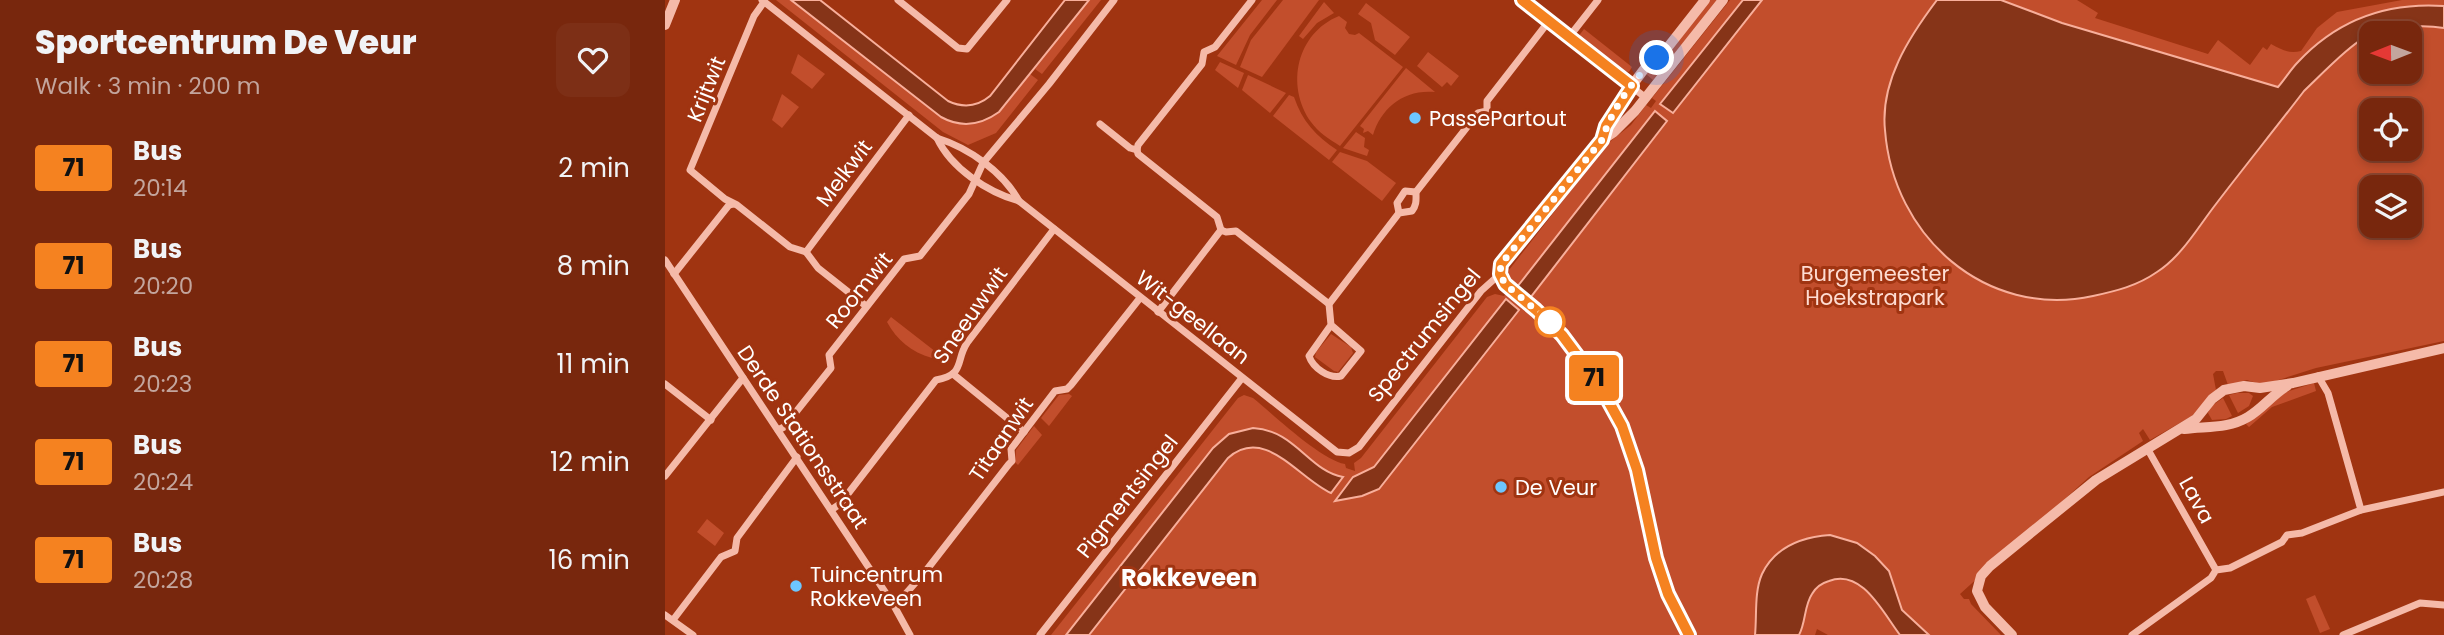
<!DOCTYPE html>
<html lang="en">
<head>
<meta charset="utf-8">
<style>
	:root { --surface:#78270d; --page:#7d2f16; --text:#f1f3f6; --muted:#c3a59d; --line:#89442e }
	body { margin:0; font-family:Poppins,sans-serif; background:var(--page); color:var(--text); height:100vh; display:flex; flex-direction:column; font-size:26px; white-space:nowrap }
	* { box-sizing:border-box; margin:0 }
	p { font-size:23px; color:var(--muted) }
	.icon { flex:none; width:38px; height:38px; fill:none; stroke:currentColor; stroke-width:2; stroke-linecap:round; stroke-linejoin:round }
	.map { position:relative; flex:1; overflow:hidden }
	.drawer { display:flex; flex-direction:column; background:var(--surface); width:665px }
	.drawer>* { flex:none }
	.badge { padding:0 14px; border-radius:5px; font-size:24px; line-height:46px }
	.needle { width:46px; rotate:269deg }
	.controls { position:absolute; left:1694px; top:21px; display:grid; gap:14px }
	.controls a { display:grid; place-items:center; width:63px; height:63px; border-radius:14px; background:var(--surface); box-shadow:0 4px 10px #0003,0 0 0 2px var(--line); font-size:35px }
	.you { position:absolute; width:35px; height:35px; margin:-18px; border:5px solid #fff; border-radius:50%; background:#1a73e8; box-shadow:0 0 0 10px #1a73e833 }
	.map>.badge { position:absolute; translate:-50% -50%; box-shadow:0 0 0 4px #fff }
	.round { display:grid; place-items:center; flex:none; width:74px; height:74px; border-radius:14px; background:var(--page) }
	.summary { display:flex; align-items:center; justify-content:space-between; height:119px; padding:0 35px }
	h1 { font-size:33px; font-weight:800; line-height:52px }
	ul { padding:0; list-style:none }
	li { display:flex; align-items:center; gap:21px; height:98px; padding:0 35px }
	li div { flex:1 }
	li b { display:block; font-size:26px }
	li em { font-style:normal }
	li .badge { min-width:77px; font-weight:700; text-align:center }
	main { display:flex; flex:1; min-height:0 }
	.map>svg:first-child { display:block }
</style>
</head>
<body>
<main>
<section class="drawer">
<div class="summary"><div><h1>Sportcentrum De Veur</h1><p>Walk · 3 min · 200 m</p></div><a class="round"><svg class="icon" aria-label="heart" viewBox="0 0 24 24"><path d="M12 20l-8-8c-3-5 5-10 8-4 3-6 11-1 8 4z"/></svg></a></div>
<ul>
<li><span class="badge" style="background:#f58220;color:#111">71</span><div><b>Bus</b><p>20:14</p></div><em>2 min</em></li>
<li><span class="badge" style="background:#f58220;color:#111">71</span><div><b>Bus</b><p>20:20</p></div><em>8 min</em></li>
<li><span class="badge" style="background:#f58220;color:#111">71</span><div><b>Bus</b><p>20:23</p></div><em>11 min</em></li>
<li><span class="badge" style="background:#f58220;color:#111">71</span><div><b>Bus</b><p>20:24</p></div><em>12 min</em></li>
<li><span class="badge" style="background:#f58220;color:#111">71</span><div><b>Bus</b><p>20:28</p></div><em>16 min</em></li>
</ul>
</section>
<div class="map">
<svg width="1779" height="635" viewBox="0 0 1779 635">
	<rect width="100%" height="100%" fill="#a03411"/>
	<g fill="#c24e2c" fill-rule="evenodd">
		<polygon points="111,0 126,0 283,121 303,124 340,106 365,74 373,80 331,133 303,145 278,132"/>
		<polygon points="424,0 436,0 377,74 370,69"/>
		<polygon points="597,0 612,0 585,35 571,65 552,56"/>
		<polygon points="618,0 654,0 597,77 575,67 586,40"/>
		<polygon points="1045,0 1053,0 988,80 981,74 1007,49"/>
		<path d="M1065 0H1412L1433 13 1430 18 1543 54 1553 40 1585 65 1598 47 1602 50 1606 44C1617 50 1624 54 1636 51L1652 28 1672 12 1737 0H1779V341L1651 368 1598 385 1582 380 1563 385 1558 371H1551L1548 374 1551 390 1527 416 1485 440 1478 429 1474 433 1478 441 1424 477 1295 594 1299 599H1304L1306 604 1336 635H1264L1257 629 1251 635H1163L1152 629 1150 635H386L573 398 579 395 588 398C609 415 656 460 680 464L681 468 690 471 689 463 696 458 822 297 830 294 839 296 848 285 842 277 844 270 942 144 966 125 981 105 986 108 991 101 987 98ZM1706 33H1745V72H1706ZM1706 110H1745V149H1706ZM1706 187H1745V226H1706Z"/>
		<polygon points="659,2 669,13 652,23 638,39 634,36"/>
		<polygon points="701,3 745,37 730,55 710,40 706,23 693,14"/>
		<path d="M674 16 682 22 680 28 684 34 690 35 694 33 738 67 675 146C664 139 653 132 646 122 620 85 632 33 674 16Z"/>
		<polygon points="919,29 967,67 964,72 955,70 913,37"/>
		<polygon points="763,52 794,76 786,86 782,82 777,87 752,66"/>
		<polygon points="133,54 160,74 147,89 126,73"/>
		<polygon points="555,62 579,73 573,88 550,70"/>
		<path d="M741 68 770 92C739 89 716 108 708 135L703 131 698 133 699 129 695 126Z"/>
		<polygon points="583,75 621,93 605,113 577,90"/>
		<polygon points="117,94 134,107 117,128 107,120"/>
		<path d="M624 95 629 97C637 121 651 136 672 150L664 160 608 116Z"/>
		<polygon points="691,132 700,138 699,147 704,150 702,156 678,148"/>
		<polygon points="675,152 702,161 731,183 717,201 667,162"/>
		<path d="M226 317 271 352 267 358C246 352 232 340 222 322Z"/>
		<polygon points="666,334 686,347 688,353 673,372 669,371 650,357 651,352"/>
		<polygon points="1649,383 1651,391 1607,407 1584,427 1581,424 1621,392"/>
		<polygon points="1572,393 1584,393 1588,396 1584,406 1573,413 1564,395"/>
		<polygon points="404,394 407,396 384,426 376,418 394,395"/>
		<polygon points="1558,398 1567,416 1561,419 1547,420 1543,413 1545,407"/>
		<polygon points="369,426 377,435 353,465 350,462 351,450"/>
		<polygon points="42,519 59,533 50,546 32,532"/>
		<polygon points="1650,595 1665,629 1655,633 1641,599"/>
	</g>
	<g fill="#863418" stroke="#f8af9b" stroke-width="2">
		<path d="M126 0H155L283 101C298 108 312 107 325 96L400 0H424L334 112C316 125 296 128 276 117Z"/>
		<polygon points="1078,0 1097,0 1008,113 995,104"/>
		<path d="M1272 0H1336L1397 23 1613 87C1620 79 1626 69 1633 62 1673 19 1721 2 1779 6V28C1756 24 1732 27 1709 33 1691 38 1655 76 1639 91 1610 129 1580 166 1551 204 1533 227 1517 256 1492 272 1472 286 1451 291 1428 296 1320 319 1228 236 1220 130 1215 82 1244 37 1272 0Z"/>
		<polygon points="990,111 1002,121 865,298 852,287"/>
		<polygon points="841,299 854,310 714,489 697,496 670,501 688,477 709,467"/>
		<path d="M588 428C630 430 644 471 678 477L666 493C634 479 600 425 563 458L424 635H401L548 448 564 434Z"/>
		<path d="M1165 535 1192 543 1210 556 1224 571 1237 610 1264 635H1235C1218 613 1197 568 1164 581 1157 583 1151 587 1147 594 1139 606 1141 622 1134 635H1090C1092 616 1089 592 1097 574 1110 547 1137 537 1165 535Z"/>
	</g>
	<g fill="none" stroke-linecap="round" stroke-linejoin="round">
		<g stroke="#f5baa9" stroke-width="7">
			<path d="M97 0 272 138C304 148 338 172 354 201"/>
			<polyline points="233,0 293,48 302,49 342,0"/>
			<polyline points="857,0 981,98"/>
			<polyline points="99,2 89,16 25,170 60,199 72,205 125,247 141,252 153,268 201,306"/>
			<polyline points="904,37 933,0"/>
			<polyline points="435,124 465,148 472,150 473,154 552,217 556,230"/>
			<path d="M272 138C286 168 322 192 354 201L672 452 684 453 694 447 816 291 835 274"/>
			<polyline points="472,150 473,145 537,64 539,52 550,47 587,0"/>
			<polyline points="734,213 732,203 740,191 751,192"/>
			<polyline points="141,252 244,115"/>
			<polyline points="0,260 228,604 245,635"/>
			<polyline points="9,274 64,205 68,204"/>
			<polyline points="493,312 556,230 561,232 571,231 664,304"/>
			<path d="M666 325 696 351 676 376C664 379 648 368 644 356L666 325 664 304 734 213 747 211C752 204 751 200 751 192L813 113 822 111V101L884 21"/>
			<polyline points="288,374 359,432"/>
			<polyline points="1653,376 1663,393 1696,510"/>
			<polyline points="0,384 46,420"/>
			<polyline points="113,430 119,427 166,368 164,355 239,259 255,256 304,194 318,163 384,84 449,0"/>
			<polyline points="1482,448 1551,570"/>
			<polyline points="0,476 78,378"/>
			<path d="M166 510 175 504 271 380C301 374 290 361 302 343L389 229"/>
			<polyline points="228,604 236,599 260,572 344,464 347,461 346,449 390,391 402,389 406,385 475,298"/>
			<polyline points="0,615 28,635"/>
			<polyline points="8,620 56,557 70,551 72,538 132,457"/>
			<polyline points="375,635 577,378"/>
			<polyline points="1467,635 1546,578 1551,570 1565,568 1617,542 1622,535 1637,533 1696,510 1779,492"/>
			<polyline points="1678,635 1755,603 1779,605"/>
		</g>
		<g stroke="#f5baa9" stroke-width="10">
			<polyline points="0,25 10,0"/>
			<polyline points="937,140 949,132 970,111 1058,0"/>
			<path d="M1519 429C1541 426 1563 429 1583 417 1597 409 1607 395 1622 386"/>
			<path d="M1024 635C1010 610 998 584 991 557 983 527 980 497 972 468 963 439 950 411 934 385 917 358 897 332 873 311 863 303 848 295 840 284 835 277 835 272 836 264L937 140 956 100 980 68 1003 47 1040 0"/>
			<polyline points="1347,635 1320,607 1312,591 1316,576 1325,566 1431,480 1531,419 1547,399 1559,390 1579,386 1595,388 1628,383 1779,348"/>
		</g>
	</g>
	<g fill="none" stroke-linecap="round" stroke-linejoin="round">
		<g stroke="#fff" stroke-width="16">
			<polyline id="line" points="857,0 967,86 941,126 937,140 836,264 835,274 840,284 871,310 897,335 935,386 957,426 972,470 991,558 1003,594 1024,635"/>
		</g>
		<use href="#line" stroke="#f58220" stroke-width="10"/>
		<path stroke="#fff" stroke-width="7" stroke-dasharray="0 12.6" d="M885 322 840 284 835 274 836 264 937 140C947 109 968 79 992 58"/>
	</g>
	<g fill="#6dc6ff" stroke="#a03411" stroke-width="2.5">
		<circle cx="750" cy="118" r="7"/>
		<circle cx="836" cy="487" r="7"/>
		<circle cx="131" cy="586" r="7"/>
	</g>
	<circle fill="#fff" stroke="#f58220" stroke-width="3.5" cx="885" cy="322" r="14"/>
	<g text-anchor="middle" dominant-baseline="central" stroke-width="6" stroke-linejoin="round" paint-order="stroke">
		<g font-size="21" fill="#fff" stroke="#a03411">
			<text transform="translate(41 89) rotate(-68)">Krijtwit</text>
			<text transform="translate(179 173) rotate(-53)">Melkwit</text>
			<text transform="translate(194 290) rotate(-51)">Roomwit</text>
			<text transform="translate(305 315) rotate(-55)">Sneeuwwit</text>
			<text transform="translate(528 317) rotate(38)">Wit-geellaan</text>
			<text transform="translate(759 335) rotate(-51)">Spectrumsingel</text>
			<text transform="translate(138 437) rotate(56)">Derde Stationsstraat</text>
			<text transform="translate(336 439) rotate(-56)">Titaanwit</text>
			<text transform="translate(462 496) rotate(-52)">Pigmentsingel</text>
			<text transform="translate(1532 500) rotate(61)">Lava</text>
		</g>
		<g font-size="21" fill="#fff" stroke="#a03411" text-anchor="start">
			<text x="764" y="118">PassePartout</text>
			<text x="850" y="487">De Veur</text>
			<text x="145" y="574">Tuincentrum<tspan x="145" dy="24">Rokkeveen</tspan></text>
		</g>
		<g font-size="21" fill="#fedcd2" stroke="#a03411">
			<text x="1210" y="273">Burgemeester<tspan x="1210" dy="24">Hoekstrapark</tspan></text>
		</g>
		<g font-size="24" font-weight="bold" fill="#fff" stroke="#a03411">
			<text x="524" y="577">Rokkeveen</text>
		</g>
	</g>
</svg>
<div class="controls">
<a><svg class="needle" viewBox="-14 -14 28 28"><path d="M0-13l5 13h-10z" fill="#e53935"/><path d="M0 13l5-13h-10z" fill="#c3a59d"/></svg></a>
<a><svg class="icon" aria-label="locate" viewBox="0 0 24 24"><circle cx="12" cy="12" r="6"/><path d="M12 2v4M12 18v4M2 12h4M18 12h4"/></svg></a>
<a><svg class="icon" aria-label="layers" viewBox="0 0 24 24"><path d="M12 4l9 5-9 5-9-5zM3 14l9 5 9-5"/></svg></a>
</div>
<div class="you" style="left:992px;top:58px"></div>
<b class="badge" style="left:929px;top:378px;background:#f58220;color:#111">71</b>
</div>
</main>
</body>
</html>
